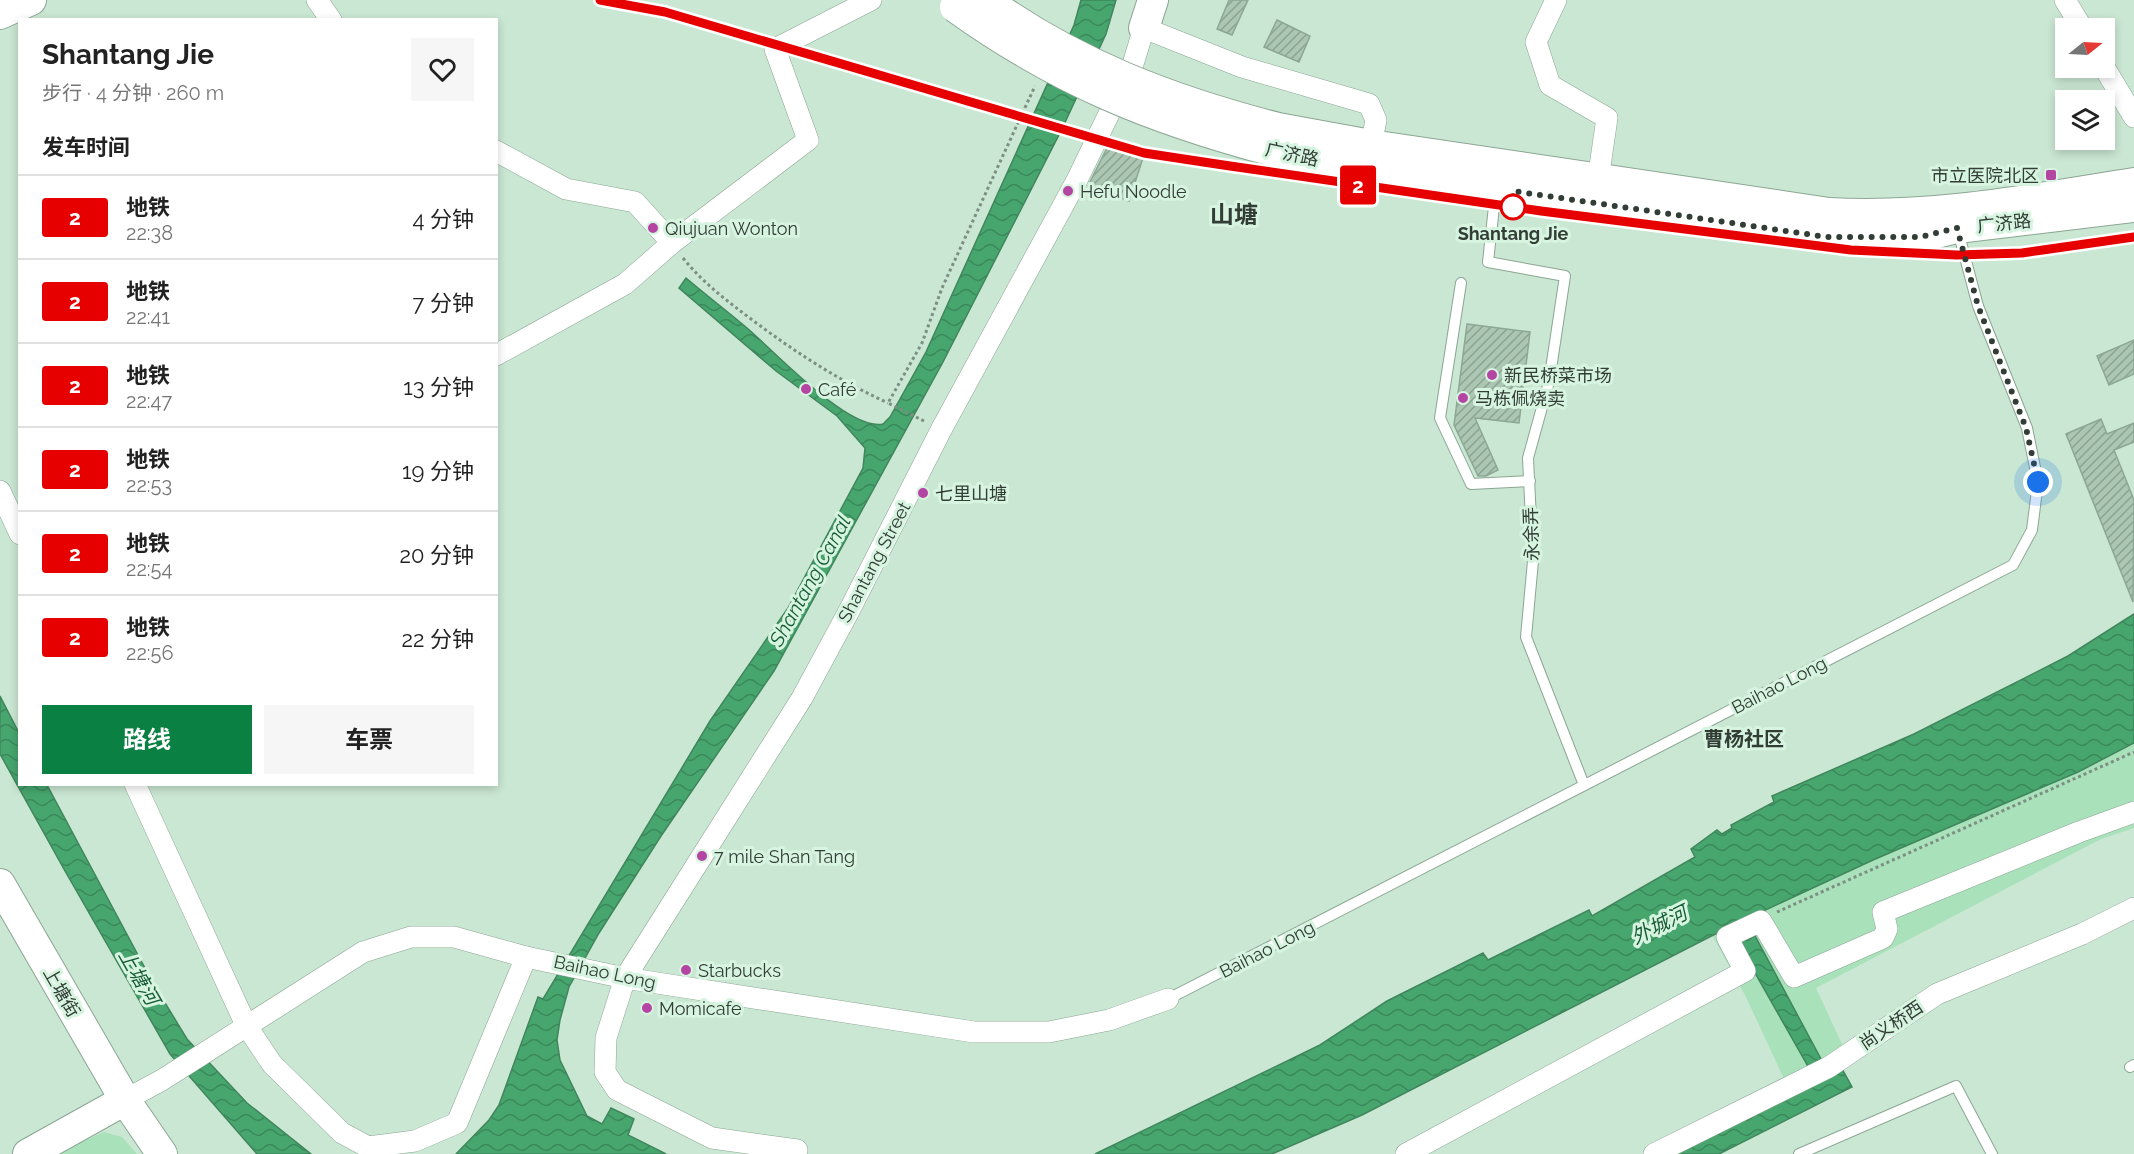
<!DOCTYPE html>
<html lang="zh">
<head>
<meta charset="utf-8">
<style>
	:root { --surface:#fff; --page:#f6f6f6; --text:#222; --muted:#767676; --line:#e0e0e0; --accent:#0b8043 }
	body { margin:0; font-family:Raleway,"Noto Sans SC",sans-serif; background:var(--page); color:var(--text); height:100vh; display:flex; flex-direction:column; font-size:22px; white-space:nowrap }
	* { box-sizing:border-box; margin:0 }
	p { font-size:20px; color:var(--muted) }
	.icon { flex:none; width:33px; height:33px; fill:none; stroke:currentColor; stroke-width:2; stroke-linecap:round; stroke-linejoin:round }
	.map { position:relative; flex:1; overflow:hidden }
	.side { position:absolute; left:18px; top:18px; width:480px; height:768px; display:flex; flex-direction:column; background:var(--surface); border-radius:0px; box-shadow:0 3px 9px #0003 }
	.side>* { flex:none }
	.badge { padding:0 12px; border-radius:4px; font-size:21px; line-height:39px }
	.needle { width:39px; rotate:72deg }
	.fabs { position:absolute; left:2055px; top:18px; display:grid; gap:12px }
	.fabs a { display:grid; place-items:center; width:60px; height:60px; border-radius:0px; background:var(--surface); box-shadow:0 3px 9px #0003; font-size:30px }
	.you { position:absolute; width:30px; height:30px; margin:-15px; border:4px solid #fff; border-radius:50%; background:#1a73e8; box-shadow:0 0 0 9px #1a73e833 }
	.map>.badge { position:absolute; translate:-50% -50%; box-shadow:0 0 0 3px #fff }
	h2 { padding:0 24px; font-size:22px; line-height:54px }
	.round { display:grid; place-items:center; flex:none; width:63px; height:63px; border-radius:0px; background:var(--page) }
	.headline { display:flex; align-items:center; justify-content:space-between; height:102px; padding:0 24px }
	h1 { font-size:28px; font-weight:700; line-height:45px }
	.cta { display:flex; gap:12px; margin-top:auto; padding:12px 24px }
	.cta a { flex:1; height:69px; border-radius:0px; background:var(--accent); color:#fff; font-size:24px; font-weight:700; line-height:69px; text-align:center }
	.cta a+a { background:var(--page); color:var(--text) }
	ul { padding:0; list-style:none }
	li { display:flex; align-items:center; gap:18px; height:84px; padding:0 24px; border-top:2px solid var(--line) }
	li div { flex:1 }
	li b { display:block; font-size:22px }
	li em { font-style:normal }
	li .badge { min-width:66px; font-weight:700; text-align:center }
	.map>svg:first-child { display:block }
</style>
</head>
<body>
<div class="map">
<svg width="2134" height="1154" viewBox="0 0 2134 1154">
	<defs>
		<pattern id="water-waves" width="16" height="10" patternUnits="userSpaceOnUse" patternTransform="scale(1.5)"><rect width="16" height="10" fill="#46a66d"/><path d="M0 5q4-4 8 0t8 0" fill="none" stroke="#3b885a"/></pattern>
		<pattern id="building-hatch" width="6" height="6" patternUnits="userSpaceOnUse" patternTransform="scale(1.5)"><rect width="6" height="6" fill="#abc7b3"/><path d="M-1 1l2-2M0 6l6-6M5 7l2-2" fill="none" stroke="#8ca392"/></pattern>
	</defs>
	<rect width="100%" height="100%" fill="#cae7d3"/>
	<g fill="#a8e1ba">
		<polygon points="2134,743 2134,828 2101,839 1816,988 1847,1055 1792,1096 1746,997 1712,935 1873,860 2078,772"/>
		<polygon points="104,1132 122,1137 137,1154 54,1154"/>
	</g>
	<g fill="url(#water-waves)" stroke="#40865c" stroke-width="1.5">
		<path d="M1081 0H1116L1106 34 1062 129 943 362 774 671 661 836 599 933 569 987 560 1020 557 1040 560 1060 587 1116 602 1124 611 1108 634 1119 628 1135 666 1154H456L489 1120 499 1105 538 997 543 999 710 721 788 608 863 468 865 448 837 416 776 371 679 288 686 278C706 295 727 311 747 328 772 349 849 432 883 424L890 417 926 352 1074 25Z"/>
		<polygon points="2134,614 2134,743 2078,772 1873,860 1746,919 1828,1072 1840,1065 1852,1087 1719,1154 1666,1154 1810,1070 1729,927 1362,1115 1272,1154 1095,1154 1320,1045 1387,1001 1483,953 1488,960 1589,910 1592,916 1695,857 1691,849 1717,830 1722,834 1732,828 1731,825 1774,802 1772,796 1914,734 2068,656"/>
		<polygon points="0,696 19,733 20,784 47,785 153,983 187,1039 247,1103 311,1154 257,1154 170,1054 65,871 0,754"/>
	</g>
	<g fill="url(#building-hatch)" stroke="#8ca794" stroke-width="1.5">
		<polygon points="1229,0 1248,0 1232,35 1217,29"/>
		<polygon points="1277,20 1310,36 1299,62 1264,47"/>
		<polygon points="1110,142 1143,158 1129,201 1088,186"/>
		<polygon points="1467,324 1530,332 1519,423 1475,418 1498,470 1486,476 1478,476 1454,425"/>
		<polygon points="2134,340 2134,374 2109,385 2097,356"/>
		<polygon points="2101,419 2107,434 2134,423 2134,442 2114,450 2134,500 2133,602 2066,434"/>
	</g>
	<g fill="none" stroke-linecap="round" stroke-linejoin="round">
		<g stroke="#8ba693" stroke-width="12">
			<g id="lane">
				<polyline points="1496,188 1488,262 1565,276 1549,382 1528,458 1533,561 1526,637 1584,785"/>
				<polyline points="1461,283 1440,418 1471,484 1530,481"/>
				<polyline points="1168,999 2013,565 2032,530 2038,482 2027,428 1978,306 1958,231"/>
				<polyline points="2130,1067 2134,1065"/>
				<polyline points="1799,1154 1956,1086 1992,1154"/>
			</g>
		</g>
		<g stroke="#8ba693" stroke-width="22">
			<g id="street">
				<polyline points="317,0 331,20"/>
				<polyline points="1556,0 1536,42 1550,85 1607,118 1598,180"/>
				<polyline points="2065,0 2082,28"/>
				<polyline points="2104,67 2134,117"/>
				<polyline points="496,151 566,189 635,202 672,243"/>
				<polyline points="496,355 625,284 672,243 808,140 775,49 871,0"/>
				<polyline points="0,491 20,534"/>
				<polyline points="135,784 246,1025 272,1064 342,1133 368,1147 415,1141 457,1123 526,957"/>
				<polyline points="125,1100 162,1080 363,952 411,937 454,937 526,957 625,978 974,1032 1049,1032 1109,1020 1168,999"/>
				<polyline points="797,1150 712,1138 617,1090 605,1072 606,1038 625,978 802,698 849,611 941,430 1077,180 1133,64 1144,28 1242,67 1369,104 1376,120 1371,145"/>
				<polyline points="1406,1154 1745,971 1727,937 1761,921 1794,977 1883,938 1887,929 1883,912 2079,832 2134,812"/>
				<polyline points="1654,1154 1829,1067 1937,994 2082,934 2134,908"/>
			</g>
		</g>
		<g stroke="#8ba693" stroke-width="32">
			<g id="secondary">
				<polyline points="0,14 31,0"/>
				<polyline points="1144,28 1153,0"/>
				<path d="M1278 128 1371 145 1829 213C1931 219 2033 199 2134 183"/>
				<polyline points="1273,151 1368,169 1827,237 1920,237 1957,228 2134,207"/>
				<polyline points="0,884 125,1100 162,1154"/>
				<polyline points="28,1154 125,1100"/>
			</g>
		</g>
		<g stroke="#7c8f82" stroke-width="3" stroke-dasharray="3 3" stroke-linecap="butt">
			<path d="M683 258C703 283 726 300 751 319 795 352 838 380 888 403"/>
			<polyline points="924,421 888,403 922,343 942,288 1035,86"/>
			<polyline points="1777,912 2134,752"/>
		</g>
		<use href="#lane" stroke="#fff" stroke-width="10"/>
		<use href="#street" stroke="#fff" stroke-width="21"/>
		<use href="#secondary" stroke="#fff" stroke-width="30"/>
		<g stroke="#8ba693" stroke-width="32" stroke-linecap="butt">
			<g id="secondary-bridge">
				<path d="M986 0C1074 64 1173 101 1278 128"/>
				<path d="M955 7C1058 81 1152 119 1273 151"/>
			</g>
		</g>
		<use href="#secondary-bridge" stroke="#fff" stroke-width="30"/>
	</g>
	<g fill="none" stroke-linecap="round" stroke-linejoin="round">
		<g stroke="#fff" stroke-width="14">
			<polyline id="line" points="600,0 665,12 1144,153 1230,166 1541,211 1851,250 1957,255 2022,253 2134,237"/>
		</g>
		<use href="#line" stroke="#e60000" stroke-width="9"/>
		<polyline stroke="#323d35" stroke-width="6" stroke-dasharray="0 10.8" points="1513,207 1513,191 1827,237 1920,237 1957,228 1978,306 2026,428 2038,482"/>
	</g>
	<g fill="#b545a3" stroke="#d7f4e0" stroke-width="2">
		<rect x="2045" y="169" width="12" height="12" rx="3"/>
		<circle cx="1068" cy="191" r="6"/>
		<circle cx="653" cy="228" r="6"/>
		<circle cx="1492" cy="375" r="6"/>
		<circle cx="806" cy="389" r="6"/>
		<circle cx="1463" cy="398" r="6"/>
		<circle cx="923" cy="493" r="6"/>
		<circle cx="702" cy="856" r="6"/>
		<circle cx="686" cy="970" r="6"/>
		<circle cx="647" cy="1008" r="6"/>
	</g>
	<circle fill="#fff" stroke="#e60000" stroke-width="3" cx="1513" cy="207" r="12"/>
	<g text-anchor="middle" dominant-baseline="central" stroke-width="6" stroke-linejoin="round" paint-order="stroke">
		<g font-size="18" fill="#323d35" stroke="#d7f4e0">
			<text transform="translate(1292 154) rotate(12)">广济路</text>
			<text transform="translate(2004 223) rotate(-6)">广济路</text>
			<text transform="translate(1531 534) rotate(-92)">永余弄</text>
			<text transform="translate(874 562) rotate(-62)">Shantang Street</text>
			<text transform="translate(1779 685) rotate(-27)">Baihao Long</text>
			<text transform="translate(1267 949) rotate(-27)">Baihao Long</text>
			<text transform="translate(605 972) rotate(12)">Baihao Long</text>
			<text transform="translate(62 992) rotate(60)">上塘街</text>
			<text transform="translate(1891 1025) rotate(-34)">尚义桥西</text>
		</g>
		<g font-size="18" fill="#323d35" stroke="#d7f4e0" text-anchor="start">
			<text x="2039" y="175" text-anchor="end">市立医院北区</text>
			<text x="1080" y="191">Hefu Noodle</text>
			<text x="665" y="228">Qiujuan Wonton</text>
			<text x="1504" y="375">新民桥菜市场</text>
			<text x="818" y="389">Café</text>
			<text x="1475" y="398">马栋佩烧卖</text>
			<text x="935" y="493">七里山塘</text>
			<text x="714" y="856">7 mile Shan Tang</text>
			<text x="698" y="970">Starbucks</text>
			<text x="659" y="1008">Momicafe</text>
		</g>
		<g font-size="18" font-weight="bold" fill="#323d35" stroke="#d7f4e0">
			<text x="1513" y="233">Shantang Jie</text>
		</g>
		<g font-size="20" font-style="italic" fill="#185d36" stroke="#d7f4e0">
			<text transform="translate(810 581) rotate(-61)">Shantang Canal</text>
			<text transform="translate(1659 925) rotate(-27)">外城河</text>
			<text transform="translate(139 977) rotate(60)">上塘河</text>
		</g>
		<g font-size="20" font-weight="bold" fill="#323d35" stroke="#d7f4e0">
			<text x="1744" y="739">曹杨社区</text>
		</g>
		<g font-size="24" font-weight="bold" fill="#323d35" stroke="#d7f4e0">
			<text x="1234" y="214">山塘</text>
		</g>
	</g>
</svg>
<div class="fabs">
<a><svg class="needle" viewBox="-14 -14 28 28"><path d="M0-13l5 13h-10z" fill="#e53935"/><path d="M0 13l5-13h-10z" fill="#767676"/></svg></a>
<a><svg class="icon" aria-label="layers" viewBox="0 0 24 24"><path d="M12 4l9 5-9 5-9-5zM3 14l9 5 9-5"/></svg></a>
</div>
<div class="you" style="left:2038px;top:482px"></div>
<b class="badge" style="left:1358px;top:185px;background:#e60000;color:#fff">2</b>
<section class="side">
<div class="headline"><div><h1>Shantang Jie</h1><p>步行 · 4 分钟 · 260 m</p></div><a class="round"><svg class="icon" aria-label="heart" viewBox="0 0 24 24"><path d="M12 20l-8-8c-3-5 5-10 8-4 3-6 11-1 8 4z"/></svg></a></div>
<h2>发车时间</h2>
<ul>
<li><span class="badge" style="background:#e60000;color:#fff">2</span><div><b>地铁</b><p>22:38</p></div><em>4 分钟</em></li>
<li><span class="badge" style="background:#e60000;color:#fff">2</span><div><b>地铁</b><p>22:41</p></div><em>7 分钟</em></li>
<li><span class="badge" style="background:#e60000;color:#fff">2</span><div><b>地铁</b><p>22:47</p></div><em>13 分钟</em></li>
<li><span class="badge" style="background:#e60000;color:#fff">2</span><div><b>地铁</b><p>22:53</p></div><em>19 分钟</em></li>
<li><span class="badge" style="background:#e60000;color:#fff">2</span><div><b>地铁</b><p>22:54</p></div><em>20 分钟</em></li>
<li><span class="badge" style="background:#e60000;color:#fff">2</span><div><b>地铁</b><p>22:56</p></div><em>22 分钟</em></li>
</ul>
<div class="cta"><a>路线</a><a>车票</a></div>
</section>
</div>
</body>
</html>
